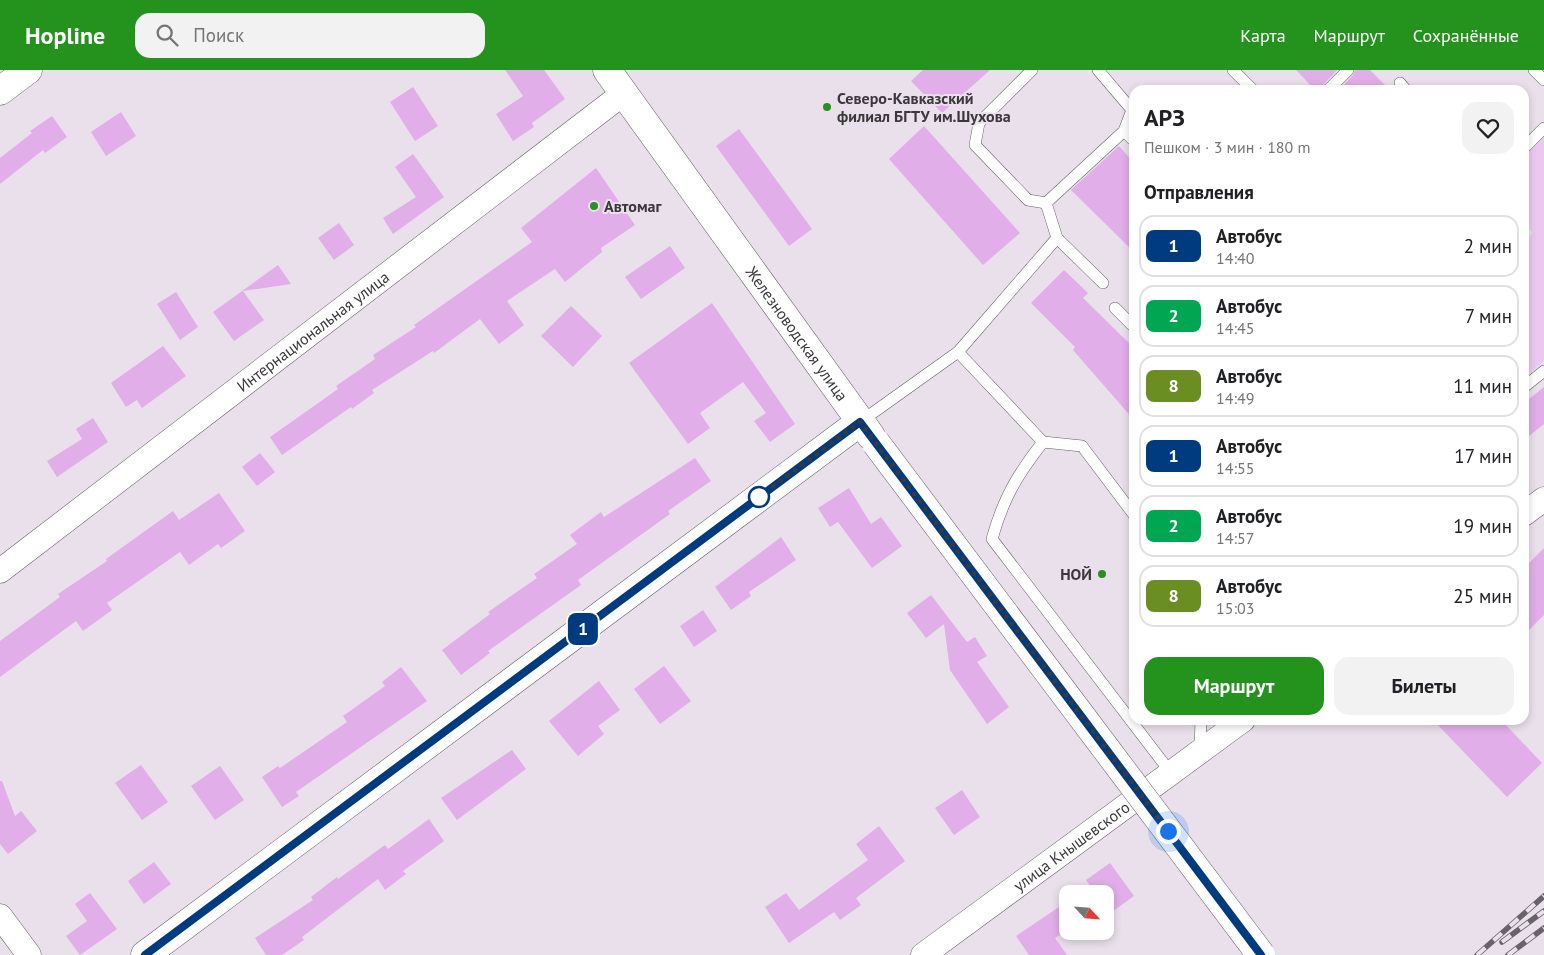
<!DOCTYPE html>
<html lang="ru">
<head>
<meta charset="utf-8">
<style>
	:root { --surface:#fff; --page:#f2f2f2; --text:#202124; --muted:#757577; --line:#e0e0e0; --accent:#24931d }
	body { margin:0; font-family:"PT Sans",sans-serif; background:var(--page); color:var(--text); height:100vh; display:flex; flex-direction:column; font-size:19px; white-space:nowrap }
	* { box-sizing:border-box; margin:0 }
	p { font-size:16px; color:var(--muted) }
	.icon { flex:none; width:28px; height:28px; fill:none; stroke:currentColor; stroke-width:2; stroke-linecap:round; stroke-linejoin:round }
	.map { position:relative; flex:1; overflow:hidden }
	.drawer { position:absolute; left:1129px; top:15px; width:400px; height:640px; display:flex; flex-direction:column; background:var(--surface); border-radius:15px; box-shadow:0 2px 8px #0003 }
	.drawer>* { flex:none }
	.badge { padding:0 10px; border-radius:8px; font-size:18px; line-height:32px }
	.needle { width:32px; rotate:116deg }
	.fabs { position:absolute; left:1059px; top:815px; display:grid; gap:10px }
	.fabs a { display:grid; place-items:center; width:55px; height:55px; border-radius:10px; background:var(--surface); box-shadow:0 2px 8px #0003; font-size:25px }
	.you { position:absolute; width:25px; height:25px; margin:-12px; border:4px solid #fff; border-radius:50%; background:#1a73e8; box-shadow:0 0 0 8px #1a73e833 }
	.map>.badge { position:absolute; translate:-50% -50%; box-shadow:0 0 0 2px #fff }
	h2 { padding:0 15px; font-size:19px; line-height:45px }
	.round { display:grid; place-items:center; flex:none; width:52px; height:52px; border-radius:15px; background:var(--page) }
	.summary { display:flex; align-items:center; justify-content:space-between; height:85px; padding:0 15px }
	h1 { font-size:24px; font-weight:700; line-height:38px }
	.primary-button { display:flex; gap:10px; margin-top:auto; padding:10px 15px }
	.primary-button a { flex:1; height:58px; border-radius:15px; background:var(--accent); color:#fff; font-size:20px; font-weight:700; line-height:58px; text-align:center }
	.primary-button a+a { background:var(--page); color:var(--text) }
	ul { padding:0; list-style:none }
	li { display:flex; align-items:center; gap:15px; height:62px; margin:0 10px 8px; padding:0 5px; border:2px solid var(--line); border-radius:15px }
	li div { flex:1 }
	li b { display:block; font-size:19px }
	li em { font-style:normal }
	li .badge { min-width:55px; font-weight:700; text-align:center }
	header { display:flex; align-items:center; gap:30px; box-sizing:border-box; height:70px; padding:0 25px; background:var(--accent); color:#fff }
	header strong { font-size:24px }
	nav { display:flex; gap:28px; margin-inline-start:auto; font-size:18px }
	.search { width:350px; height:45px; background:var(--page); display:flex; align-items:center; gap:12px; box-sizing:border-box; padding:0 18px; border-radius:15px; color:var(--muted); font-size:19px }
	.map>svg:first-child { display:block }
</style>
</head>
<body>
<header>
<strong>Hopline</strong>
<div class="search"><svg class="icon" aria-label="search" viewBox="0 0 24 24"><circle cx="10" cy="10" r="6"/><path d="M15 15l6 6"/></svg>Поиск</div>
<nav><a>Карта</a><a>Маршрут</a><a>Сохранённые</a></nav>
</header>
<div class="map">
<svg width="1544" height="885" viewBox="0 0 1544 885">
	<rect width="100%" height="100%" fill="#eae0eb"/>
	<polygon fill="#ecc8f1" points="1544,68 1544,291 1524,307 1524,172 1533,163 1524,154 1524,87"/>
	<g fill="#e2aee9">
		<polygon points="505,0 544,0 565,29 532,53 534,57 513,71 496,44 523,26"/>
		<polygon points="923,0 990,0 942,43 911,11"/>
		<polygon points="1296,0 1337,0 1323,15 1321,20 1315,20"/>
		<polygon points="1355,0 1370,0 1390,20 1339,20 1353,5"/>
		<polygon points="413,17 438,56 415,71 390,32"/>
		<polygon points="121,42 136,66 106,86 91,62"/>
		<polygon points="52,46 67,67 45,83 43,80 0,114 0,88 32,63 30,61"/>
		<polygon points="924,56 1020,163 983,195 889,89"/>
		<polygon points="739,59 812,159 789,176 716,76"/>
		<polygon points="1119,76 1134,93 1134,182 1071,120"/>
		<polygon points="413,84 444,127 393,164 383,148 416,127 395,97"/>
		<polygon points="596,98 635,155 601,178 602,182 565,212 555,199 507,231 524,255 499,274 480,249 434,283 433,281 372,320 374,323 352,339 351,337 282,385 270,367 338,319 336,316 375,289 373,285 416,257 414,255 532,172 521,158"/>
		<polygon points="339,153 354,175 334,190 318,168"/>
		<polygon points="670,176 685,198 641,229 625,207"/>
		<polygon points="278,195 291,214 243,221 264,250 234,271 213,242"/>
		<polygon points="1064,200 1088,223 1083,228 1134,278 1134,350 1073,280 1075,277 1031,233"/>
		<polygon points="176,222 198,257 180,270 157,234"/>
		<polygon points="712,233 795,354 770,372 754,351 766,343 743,312 700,343 710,358 688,374 629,293"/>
		<polygon points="571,236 602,266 573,297 541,266"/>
		<polygon points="163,276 186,306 142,338 137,330 126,337 111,313"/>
		<polygon points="1544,317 1544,354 1524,370 1524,333"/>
		<polygon points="93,348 108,372 57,407 47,391 82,369 76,359"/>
		<polygon points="260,383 275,402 257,416 242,397"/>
		<polygon points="695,388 711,411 668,441 670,444 578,510 581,515 488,581 490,583 461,605 442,580 490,544 488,542 537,508 534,504 577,474 570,465 601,442 604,447"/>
		<polygon points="849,418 871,454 881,447 902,476 872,498 838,452 830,457 818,438"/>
		<polygon points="219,423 245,461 221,478 218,474 189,495 180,482 107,533 112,540 83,561 76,551 0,607 0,571 60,527 58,524 107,491 106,489 173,441 179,450"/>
		<polygon points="781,467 796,490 749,522 751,526 731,540 715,517"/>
		<polygon points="1544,478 1544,545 1524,565 1524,498"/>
		<polygon points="931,525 967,572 975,567 987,586 977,592 1009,637 987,654 950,600 944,554 926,568 907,543"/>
		<polygon points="703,540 717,561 694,577 680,556"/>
		<polygon points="664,596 691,631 660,654 634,619"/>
		<polygon points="401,597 427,631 296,722 299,726 282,737 262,707 278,696 280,698 347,652 343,646 385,616 382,612"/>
		<polygon points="599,611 620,640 598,656 604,664 578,686 549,651"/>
		<polygon points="1433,650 1501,650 1542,693 1507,727"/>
		<polygon points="512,680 526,699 457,750 441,728"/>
		<polygon points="141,695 168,732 142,750 115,713"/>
		<polygon points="220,696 244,730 215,750 191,716"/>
		<polygon points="0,711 2,711 15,746 21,741 37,761 8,784 0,774"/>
		<polygon points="962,720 980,747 954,765 935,738"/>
		<polygon points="429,749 444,771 403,801 406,804 385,820 378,809 302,867 304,870 282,885 266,885 255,868 313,830 311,827 337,807 338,809 385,775 388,779"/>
		<polygon points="879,756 905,791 856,828 861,835 840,850 834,842 789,873 765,837 786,823 799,840 868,790 856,774"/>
		<polygon points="154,792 171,814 144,834 128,811"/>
		<polygon points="1110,793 1134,826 1105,847 1105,824 1096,824 1086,810"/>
		<polygon points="90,823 117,859 80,885 66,866 87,851 75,834"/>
		<polygon points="1068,831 1068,860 1055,868 1067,885 1029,885 1016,866"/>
	</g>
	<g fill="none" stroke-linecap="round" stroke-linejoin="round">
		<g stroke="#655d66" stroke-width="12">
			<g id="service">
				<polyline points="1032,0 979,53 975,75 1028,130 1046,133 1124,61 1132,40 1098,0"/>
				<polyline points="1233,0 1253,20"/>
				<polyline points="1534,0 1544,10"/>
				<polyline points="1400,13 1406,20"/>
				<polyline points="1328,20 1348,0"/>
				<polyline points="1124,61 1134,71"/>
				<polyline points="1524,78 1544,58"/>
				<polyline points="1046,133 1057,168 1103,213"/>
				<polyline points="1115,238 1134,257"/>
				<polyline points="958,282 1043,372 1082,376 1134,445"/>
				<polyline points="1524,317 1544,301"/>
				<polyline points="860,352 958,282 1057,168"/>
				<path d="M1043 372C1017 405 1003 429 992 469L1171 703"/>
				<polyline points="1200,680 1201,650"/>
			</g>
		</g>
		<g stroke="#655d66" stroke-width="25">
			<g id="minor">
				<polyline points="1524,444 1544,429"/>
				<path id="s1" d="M0 501 624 23"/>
				<polyline points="0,846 29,885"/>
				<path id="s2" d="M923 885 1243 650"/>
			</g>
		</g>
		<g stroke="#655d66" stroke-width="29">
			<polyline id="tertiary" points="0,21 28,0"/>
		</g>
		<g stroke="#655d66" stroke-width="29">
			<g id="secondary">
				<path id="s3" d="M607 0 871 366"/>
				<polyline points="145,885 860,352"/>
			</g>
		</g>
		<use href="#service" stroke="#fff" stroke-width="11"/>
		<use href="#minor" stroke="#fff" stroke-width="24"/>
		<use href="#tertiary" stroke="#fff" stroke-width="28"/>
		<use href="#secondary" stroke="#fff" stroke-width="28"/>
		<g stroke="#686369" stroke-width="5.5">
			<g id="rail">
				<polyline points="1502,872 1544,841"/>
				<polyline points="1477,885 1544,826"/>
				<polyline points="1508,885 1544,858"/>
			</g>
		</g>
		<use href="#rail" stroke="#eae0eb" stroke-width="4" stroke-dasharray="11" stroke-linecap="butt"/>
		<g stroke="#655d66" stroke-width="29" stroke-linecap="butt">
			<polyline id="secondary-bridge" points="876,373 1261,885"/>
		</g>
		<use href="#secondary-bridge" stroke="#fff" stroke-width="28"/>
	</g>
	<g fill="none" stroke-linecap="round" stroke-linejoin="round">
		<g stroke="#fff" stroke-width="11">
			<polyline id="line" points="145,885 860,352 1261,885"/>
		</g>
		<use href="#line" stroke="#003b80" stroke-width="8"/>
		<polyline stroke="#3b383c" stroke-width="5" stroke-dasharray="0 9" points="759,427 860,352 1168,761"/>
	</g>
	<g fill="#24931d" stroke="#eae0eb" stroke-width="2">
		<circle cx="827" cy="37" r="5"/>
		<circle cx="594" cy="136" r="5"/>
		<circle cx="1102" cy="504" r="5"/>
	</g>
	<circle fill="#fff" stroke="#003b80" stroke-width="2.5" cx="759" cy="427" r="10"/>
	<g text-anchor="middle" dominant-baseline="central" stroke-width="4" stroke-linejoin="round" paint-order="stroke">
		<g font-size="16" font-weight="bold" fill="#3b383c" stroke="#eae0eb" text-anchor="start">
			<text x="837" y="28">Северо-Кавказский<tspan x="837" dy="18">филиал БГТУ им.Шухова</tspan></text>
			<text x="604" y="136">Автомаг</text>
			<text x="1092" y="504" text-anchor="end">НОЙ</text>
		</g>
		<g font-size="16" fill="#3b383c" stroke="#eae0eb">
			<text stroke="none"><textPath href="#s1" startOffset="394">Интернациональная улица</textPath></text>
			<text stroke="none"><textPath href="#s3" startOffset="325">Железноводская улица</textPath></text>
			<text stroke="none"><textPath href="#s2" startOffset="184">улица Кнышевского</textPath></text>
		</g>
	</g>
</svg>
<div class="fabs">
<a><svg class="needle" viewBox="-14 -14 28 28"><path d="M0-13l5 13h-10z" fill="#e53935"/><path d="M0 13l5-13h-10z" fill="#757577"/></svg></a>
</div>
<div class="you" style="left:1168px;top:761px"></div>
<b class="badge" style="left:583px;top:559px;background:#003b80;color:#fff">1</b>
<section class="drawer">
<div class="summary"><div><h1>АРЗ</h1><p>Пешком · 3 мин · 180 m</p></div><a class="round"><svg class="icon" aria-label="heart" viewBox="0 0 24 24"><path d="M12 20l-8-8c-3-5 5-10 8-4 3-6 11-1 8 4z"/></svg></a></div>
<h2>Отправления</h2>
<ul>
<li><span class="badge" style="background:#003b80;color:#fff">1</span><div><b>Автобус</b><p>14:40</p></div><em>2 мин</em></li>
<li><span class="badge" style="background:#00a651;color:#fff">2</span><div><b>Автобус</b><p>14:45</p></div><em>7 мин</em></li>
<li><span class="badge" style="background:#6b8e23;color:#fff">8</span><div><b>Автобус</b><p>14:49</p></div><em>11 мин</em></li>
<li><span class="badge" style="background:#003b80;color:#fff">1</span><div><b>Автобус</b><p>14:55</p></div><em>17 мин</em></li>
<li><span class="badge" style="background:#00a651;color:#fff">2</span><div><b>Автобус</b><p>14:57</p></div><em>19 мин</em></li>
<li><span class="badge" style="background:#6b8e23;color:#fff">8</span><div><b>Автобус</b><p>15:03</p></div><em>25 мин</em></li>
</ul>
<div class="primary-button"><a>Маршрут</a><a>Билеты</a></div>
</section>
</div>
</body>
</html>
